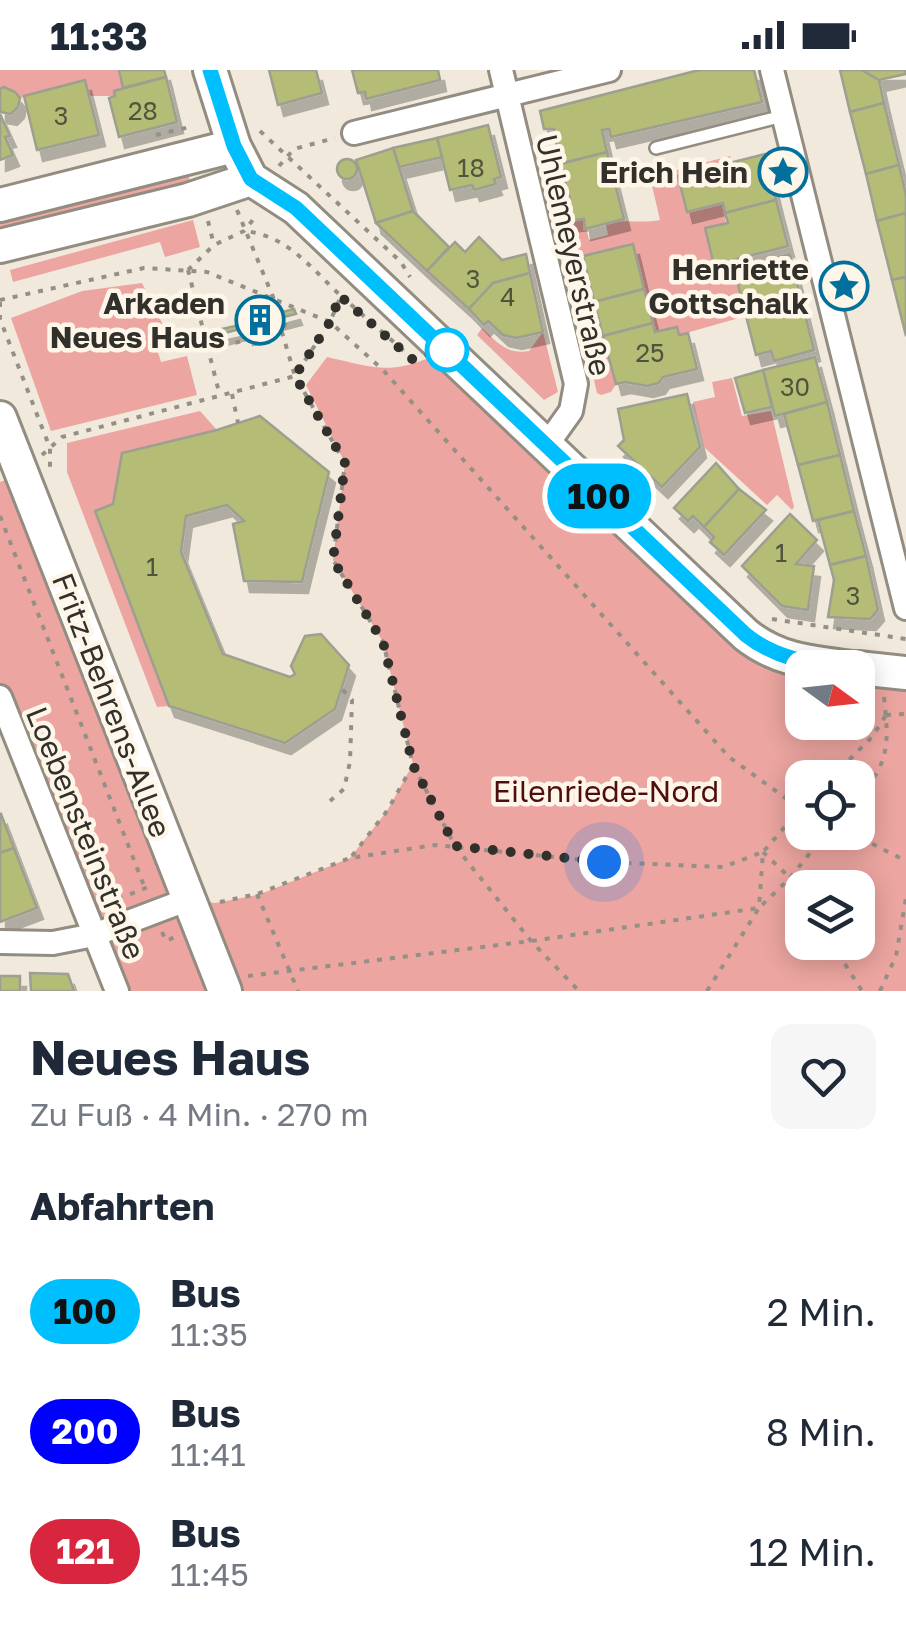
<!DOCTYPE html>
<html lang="de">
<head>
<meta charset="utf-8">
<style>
	:root { --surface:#fff; --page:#f6f6f7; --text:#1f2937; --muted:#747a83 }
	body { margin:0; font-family:"Golos Text",sans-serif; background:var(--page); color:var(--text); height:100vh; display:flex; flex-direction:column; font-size:38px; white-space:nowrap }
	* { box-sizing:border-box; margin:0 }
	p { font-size:32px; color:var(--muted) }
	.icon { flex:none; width:55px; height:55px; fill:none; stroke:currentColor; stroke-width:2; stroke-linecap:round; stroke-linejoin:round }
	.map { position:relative; height:921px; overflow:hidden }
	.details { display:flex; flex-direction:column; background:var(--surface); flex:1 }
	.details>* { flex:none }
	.badge { padding:0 20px; border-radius:32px; font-size:35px; line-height:65px }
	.needle { width:65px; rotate:105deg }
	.buttons { position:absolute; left:785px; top:580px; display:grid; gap:20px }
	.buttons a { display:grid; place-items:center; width:90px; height:90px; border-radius:20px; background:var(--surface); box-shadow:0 5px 25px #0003; font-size:50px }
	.you { position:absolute; width:50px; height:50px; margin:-25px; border:8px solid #fff; border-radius:50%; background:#1a73e8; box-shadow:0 0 0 15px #1a73e833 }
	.map>.badge { position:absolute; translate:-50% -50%; box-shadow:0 0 0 5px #fff }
	h2 { padding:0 30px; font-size:38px; line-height:90px }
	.round { display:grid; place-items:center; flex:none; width:105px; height:105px; border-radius:20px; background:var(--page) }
	.summary { display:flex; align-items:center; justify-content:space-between; height:170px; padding:0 30px }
	h1 { font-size:48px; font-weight:700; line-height:75px }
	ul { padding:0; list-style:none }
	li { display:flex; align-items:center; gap:30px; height:120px; padding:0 30px }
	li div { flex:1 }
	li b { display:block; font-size:38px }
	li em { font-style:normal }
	li .badge { min-width:110px; font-weight:700; text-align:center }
	.status { display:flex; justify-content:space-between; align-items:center; height:70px; padding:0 50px; background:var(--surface); direction:ltr }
	.status svg { height:28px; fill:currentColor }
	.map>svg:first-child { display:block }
</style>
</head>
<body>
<div class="status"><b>11:33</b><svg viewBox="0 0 49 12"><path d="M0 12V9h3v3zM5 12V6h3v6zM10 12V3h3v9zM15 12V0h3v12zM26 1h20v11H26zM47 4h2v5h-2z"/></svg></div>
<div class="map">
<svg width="906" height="921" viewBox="0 0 906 921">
	<defs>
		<filter id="shadow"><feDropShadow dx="6" dy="11" stdDeviation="0" flood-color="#0004"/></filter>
	</defs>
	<rect width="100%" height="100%" fill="#f1eadc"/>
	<g fill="#eca5a0" fill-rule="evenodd">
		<polygon points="0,0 119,0 123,18 114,21 115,26 89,26 85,10 20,28 15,22 0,19"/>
		<path d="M556 75 570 129 563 133 567 150 584 149 589 170 608 165 606 154C626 148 638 154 660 150L650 107 730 86 731 92 678 106 723 133 731 190 746 246 679 265 676 257 655 262 633 174 583 186 616 314 611 322 601 325 597 323 541 84 543 80Z"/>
		<polygon points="188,102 190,112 0,159 0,149"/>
		<polygon points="193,150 200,177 165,187 160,172 13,212 10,200"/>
		<polygon points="142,213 172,273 157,279 161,292 187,286 197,325 51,361 11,248 82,221"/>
		<path d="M482 258C497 272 507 285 529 281L543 262 558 322 544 330 477 265Z"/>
		<path d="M447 280 802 598V652H858V598L906 603V921H117L0 627V412L21 404 189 829 215 833 258 825 350 788 387 741 413 694 383 572 333 490 345 393 306 315 327 287C383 300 393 305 447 280ZM802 708H858V762H802ZM802 818H858V872H802Z"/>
		<polygon points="732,308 742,346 771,341 794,437 792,440 777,425 767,435 705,378 693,332 715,327 712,312"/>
		<polygon points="200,341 217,360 122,383 113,434 95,441 169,636 157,637 67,402 67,373"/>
	</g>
	<g fill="#b4bc74" stroke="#9d9f91" stroke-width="2.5" filter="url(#shadow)">
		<polygon points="119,0 164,0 166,7 123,18"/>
		<polygon points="269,0 316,0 322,23 278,35"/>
		<polygon points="352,0 438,0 440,10 366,29 365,22 358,23"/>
		<polygon points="699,0 754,0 762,32 611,67 609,59 602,60 607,82 560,94 554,59 544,59 540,41"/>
		<polygon points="840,0 862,0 879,10 884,33 850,42"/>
		<polygon points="862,0 906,0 906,4 879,10"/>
		<polygon points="166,7 177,52 119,67 109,28 115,26 114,21"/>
		<polygon points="85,10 99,65 37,80 24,26"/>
		<polygon points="4,17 15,22 20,28 18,37 11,44 0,42 0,19"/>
		<polygon points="884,33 899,95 866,104 850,42"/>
		<polygon points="0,44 10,66 5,67 13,85 0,90"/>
		<polygon points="488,55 501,107 494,109 496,114 474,120 472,115 450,120 437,68"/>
		<polygon points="437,68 442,87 399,97 393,78"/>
		<polygon points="393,78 413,141 376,153 356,90"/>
		<polygon points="607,82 624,149 585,159 584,149 567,151 563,133 570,129 560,94"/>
		<polygon points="765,84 776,130 725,143 723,133 687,142 678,106"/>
		<circle cx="347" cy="99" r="10"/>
		<polygon points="899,95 906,125 906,143 877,151 866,104"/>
		<polygon points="776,130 788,176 714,195 705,158 728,153 725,143"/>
		<polygon points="413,141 449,177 427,201 376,153"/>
		<polygon points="906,143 906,207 892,210 877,151"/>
		<polygon points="479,167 502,190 526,184 530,203 493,213 469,239 427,201 455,172 465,182"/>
		<polygon points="633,174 644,219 594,232 583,186"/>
		<polygon points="790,184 802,232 746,246 734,199"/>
		<polygon points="530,203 543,262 516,268 503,265 488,251 484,255 469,239 493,213"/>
		<polygon points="906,207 906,266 892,210"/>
		<polygon points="644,219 653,253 603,266 594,232"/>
		<polygon points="802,232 814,280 774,291 771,281 756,285 746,246"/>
		<polygon points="258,233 259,248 294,239 296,244 261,253 266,259 260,261 259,254 251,256 252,263 247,264 248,257 213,266 213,261 244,254 247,252 241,237"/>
		<polygon points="653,253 655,262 677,257 679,265 688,263 697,299 663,307 659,313 647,316 625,312 616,314 603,266"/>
		<polygon points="815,287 827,332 775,346 763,300"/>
		<polygon points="763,300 772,337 745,343 735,308"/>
		<polygon points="687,324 700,377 662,417 618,376 624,370 618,339"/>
		<polygon points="827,332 840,385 798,395 784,344"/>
		<polygon points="260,346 329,402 302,512 244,511 233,454 244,451 227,435 186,446 181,482 223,584 290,607 295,604 291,596 305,566 321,564 349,595 335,639 285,673 169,636 95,441 113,434 122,383 217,360"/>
		<polygon points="840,385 854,441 813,451 798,395"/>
		<polygon points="716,393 739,419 704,457 693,446 688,451 674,438"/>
		<polygon points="739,419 766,440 724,485 710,472 714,467 704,457"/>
		<polygon points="854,441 866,486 830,495 818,450"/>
		<polygon points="790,444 817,470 796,494 814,496 808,540 782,536 742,496"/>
		<polygon points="866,486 878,540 870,549 828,547 834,510 830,495"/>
		<polygon points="1,744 14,778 0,783 0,745"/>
		<polygon points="14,778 37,838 0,852 0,783"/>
		<polygon points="30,903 68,904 74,921 31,921"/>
		<rect x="0" y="906" width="20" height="15"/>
	</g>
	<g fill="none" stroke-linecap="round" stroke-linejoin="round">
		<g stroke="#938c80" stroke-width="16">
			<polyline id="lane" points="656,78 783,46"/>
		</g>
		<g stroke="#938c80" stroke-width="28">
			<g id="street">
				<polyline points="501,0 576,314 571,341 546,376"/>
				<polyline points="772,0 906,538"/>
				<polyline points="354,63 609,0"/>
				<polyline points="0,627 117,921"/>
				<polyline points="0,872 53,873 94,865 189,829"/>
			</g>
		</g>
		<g stroke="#938c80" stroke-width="38">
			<g id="secondary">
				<path d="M210 0 234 76 251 109 296 138 746 565C779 591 813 593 853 598"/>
				<polyline points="0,135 234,76"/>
				<polyline points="0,176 188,130 251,109"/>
				<polyline points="0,348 225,921"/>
				<polyline points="858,598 906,603"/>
			</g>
		</g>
		<g stroke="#949086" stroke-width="4" stroke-dasharray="5 8" stroke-linecap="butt">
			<polyline points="260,61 401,192 410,207"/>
			<polyline points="156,65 190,57"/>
			<polyline points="279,96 294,79 335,68"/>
			<polyline points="237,140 273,227 277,245"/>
			<polyline points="208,151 214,175"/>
			<polyline points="188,200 220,326"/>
			<polyline points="188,200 214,175 244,161 256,146"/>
			<polyline points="341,226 405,282"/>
			<polyline points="0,230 144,198 207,202 330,252 383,300 729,687 802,740"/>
			<polyline points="0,232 0,249 50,378 50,398"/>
			<polyline points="278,249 295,306 345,393 333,490 383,572 413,695 455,776 531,871 579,921"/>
			<polyline points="254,255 257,267"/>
			<polyline points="210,279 282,261 289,246"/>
			<polyline points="232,324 238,353"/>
			<path d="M42 385 62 367 295 306 330 252 341 226C311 198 287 165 244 161"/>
			<polyline points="0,446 146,821"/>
			<polyline points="772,549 906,569"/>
			<polyline points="886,645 906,644"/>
			<polyline points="831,708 872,667 886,645"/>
			<path d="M858 728C890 692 889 674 884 627"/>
			<polyline points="330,731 344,719 350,692 352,630 341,618"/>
			<polyline points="849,762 906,791"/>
			<polyline points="763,782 790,808 802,828"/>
			<polyline points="352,786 387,741 413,695"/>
			<polyline points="257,824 298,921"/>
			<polyline points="220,832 257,824 350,788 435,775 604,792 723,797 763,782"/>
			<polyline points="106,834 153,815"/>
			<polyline points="162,862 166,871 175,867"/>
			<polyline points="831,872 862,921"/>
			<polyline points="248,906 531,871 759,838 790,808 827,762"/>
			<polyline points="707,921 759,838 763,782 802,737"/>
			<polyline points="880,921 896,886 906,828"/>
		</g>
		<use href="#lane" stroke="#fff" stroke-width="11"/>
		<use href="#street" stroke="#fff" stroke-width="22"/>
		<use href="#secondary" stroke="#fff" stroke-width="32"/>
	</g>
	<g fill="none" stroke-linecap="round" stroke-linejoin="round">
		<g stroke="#fff" stroke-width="22">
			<path id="line" d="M210 0 234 76 251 109 296 138 746 565C779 591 813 593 853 598"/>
		</g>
		<use href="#line" stroke="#00bfff" stroke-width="15"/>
		<polyline stroke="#32302b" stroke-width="10" stroke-dasharray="0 18" points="447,280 412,289 340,226 330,252 295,306 345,393 333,490 383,572 413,695 455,776 604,792"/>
	</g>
	<defs>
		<g id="sight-ring" transform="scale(2.5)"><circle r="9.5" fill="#fef7e9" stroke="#02709c" stroke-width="1.5"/><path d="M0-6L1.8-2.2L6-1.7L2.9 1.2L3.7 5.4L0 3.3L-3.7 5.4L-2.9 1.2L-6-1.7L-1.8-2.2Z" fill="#02709c"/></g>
		<g id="building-ring" transform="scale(2.5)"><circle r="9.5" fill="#fef7e9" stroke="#02709c" stroke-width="1.5"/><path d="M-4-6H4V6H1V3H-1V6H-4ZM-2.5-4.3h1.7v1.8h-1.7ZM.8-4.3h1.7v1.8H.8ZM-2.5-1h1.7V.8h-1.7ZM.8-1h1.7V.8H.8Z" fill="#02709c"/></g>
	</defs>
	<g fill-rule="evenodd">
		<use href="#sight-ring" x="783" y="102"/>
		<use href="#sight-ring" x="844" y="216"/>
		<use href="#building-ring" x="260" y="250"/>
	</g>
	<circle fill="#fff" stroke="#00bfff" stroke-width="5" cx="447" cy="280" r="20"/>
	<g text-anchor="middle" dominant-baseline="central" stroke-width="9" stroke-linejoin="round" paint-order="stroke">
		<g font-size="25" fill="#52533d">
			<text x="143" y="40">28</text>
			<text x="61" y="45">3</text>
			<text x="471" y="97">18</text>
			<text x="473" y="208">3</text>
			<text x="508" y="226">4</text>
			<text x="650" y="282">25</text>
			<text x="795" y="316">30</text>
			<text x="781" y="482">1</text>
			<text x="152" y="496">1</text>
			<text x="853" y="525">3</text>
		</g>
		<g font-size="30" font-weight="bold" fill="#32302b" stroke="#fef7e9" text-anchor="end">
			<text x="748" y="102">Erich Hein</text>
			<text x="809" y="199">Henriette<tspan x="809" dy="34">Gottschalk</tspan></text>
			<text x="225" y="233">Arkaden<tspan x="225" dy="34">Neues Haus</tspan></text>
		</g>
		<g font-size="30" fill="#32302b" stroke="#fef7e9">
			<text transform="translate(574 185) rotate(77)">Uhlemeyerstraße</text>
			<text transform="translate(112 635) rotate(69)">Fritz-Behrens-Allee</text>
			<text transform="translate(86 763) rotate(68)">Loebensteinstraße</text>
		</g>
		<g font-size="30" fill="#510c10" stroke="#fef7e9">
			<text x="606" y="721">Eilenriede-Nord</text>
		</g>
	</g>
</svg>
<div class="buttons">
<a><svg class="needle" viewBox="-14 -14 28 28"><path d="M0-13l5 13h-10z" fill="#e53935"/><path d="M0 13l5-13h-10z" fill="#747a83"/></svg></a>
<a><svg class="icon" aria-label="locate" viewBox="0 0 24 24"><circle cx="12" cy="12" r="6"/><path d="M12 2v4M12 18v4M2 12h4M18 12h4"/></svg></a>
<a><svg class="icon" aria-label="layers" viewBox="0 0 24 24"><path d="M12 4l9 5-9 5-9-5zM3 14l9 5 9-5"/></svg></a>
</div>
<div class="you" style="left:604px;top:792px"></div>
<b class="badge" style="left:599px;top:426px;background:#00bfff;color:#111">100</b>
</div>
<section class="details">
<div class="summary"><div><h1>Neues Haus</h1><p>Zu Fuß · 4 Min. · 270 m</p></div><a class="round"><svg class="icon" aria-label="heart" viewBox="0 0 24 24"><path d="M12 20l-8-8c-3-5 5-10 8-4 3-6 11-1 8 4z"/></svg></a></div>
<h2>Abfahrten</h2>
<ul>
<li><span class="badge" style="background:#00bfff;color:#111">100</span><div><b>Bus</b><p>11:35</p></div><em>2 Min.</em></li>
<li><span class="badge" style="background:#00f;color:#fff">200</span><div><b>Bus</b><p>11:41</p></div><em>8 Min.</em></li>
<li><span class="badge" style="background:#d7263d;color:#fff">121</span><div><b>Bus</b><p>11:45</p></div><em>12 Min.</em></li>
</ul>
</section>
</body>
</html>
